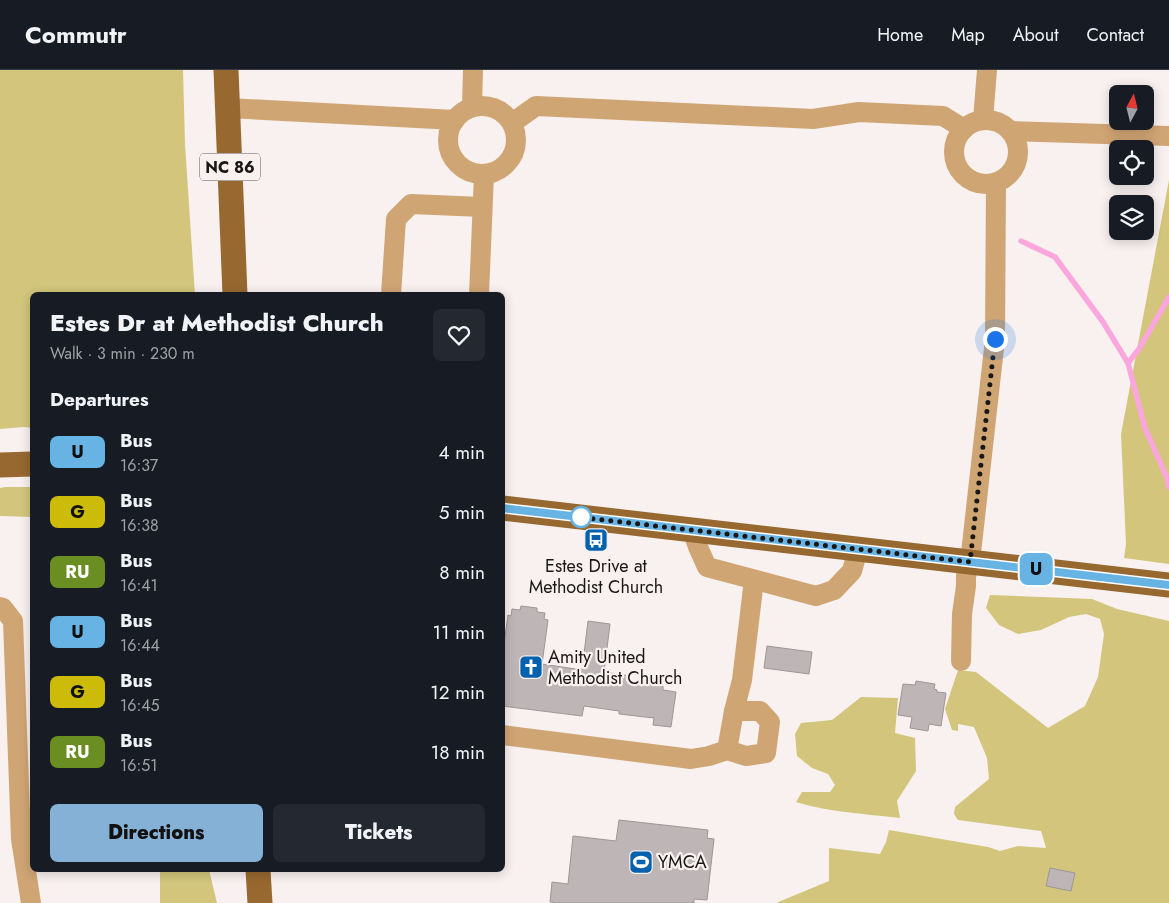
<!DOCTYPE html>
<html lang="en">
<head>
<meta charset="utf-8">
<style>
	:root { --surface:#171b24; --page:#242831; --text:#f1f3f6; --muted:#9ea1a6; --line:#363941; --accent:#86b1d6 }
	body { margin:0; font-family:Jost,sans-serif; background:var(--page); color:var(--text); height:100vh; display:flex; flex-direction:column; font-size:19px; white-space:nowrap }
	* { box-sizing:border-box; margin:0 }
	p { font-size:16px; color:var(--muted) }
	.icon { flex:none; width:28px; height:28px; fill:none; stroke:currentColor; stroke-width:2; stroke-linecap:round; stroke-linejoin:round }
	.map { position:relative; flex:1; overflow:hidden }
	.side { position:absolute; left:30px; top:222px; width:475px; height:580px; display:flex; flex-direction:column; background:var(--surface); border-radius:8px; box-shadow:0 2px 12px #0003 }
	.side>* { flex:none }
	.badge { padding:0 10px; border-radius:8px; font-size:18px; line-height:32px }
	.needle { width:32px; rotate:7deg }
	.fabs { position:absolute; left:1109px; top:15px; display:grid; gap:10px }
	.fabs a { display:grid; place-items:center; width:45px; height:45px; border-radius:8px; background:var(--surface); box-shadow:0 2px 12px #0003; font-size:25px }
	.you { position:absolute; width:25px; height:25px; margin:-12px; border:4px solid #fff; border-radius:50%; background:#1a73e8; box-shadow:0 0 0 8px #1a73e833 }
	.map>.badge { position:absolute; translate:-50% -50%; box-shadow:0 0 0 2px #fff }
	h2 { padding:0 20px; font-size:19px; line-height:45px }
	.round { display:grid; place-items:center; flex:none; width:52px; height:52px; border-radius:8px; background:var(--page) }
	.summary { display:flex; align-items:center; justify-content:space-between; height:85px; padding:0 20px }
	h1 { font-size:24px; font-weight:800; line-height:38px }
	.button { display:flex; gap:10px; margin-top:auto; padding:10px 20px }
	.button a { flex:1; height:58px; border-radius:8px; background:var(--accent); color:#111; font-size:20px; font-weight:800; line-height:58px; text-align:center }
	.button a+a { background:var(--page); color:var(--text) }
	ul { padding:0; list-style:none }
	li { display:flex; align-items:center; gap:15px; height:60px; padding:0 20px }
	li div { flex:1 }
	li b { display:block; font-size:19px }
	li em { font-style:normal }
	li .badge { min-width:55px; font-weight:700; text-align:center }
	header { display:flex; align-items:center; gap:30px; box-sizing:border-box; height:70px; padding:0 25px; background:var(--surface); border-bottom:1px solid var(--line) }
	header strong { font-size:24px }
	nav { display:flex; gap:28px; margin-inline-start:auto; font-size:18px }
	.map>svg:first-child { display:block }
</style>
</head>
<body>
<header>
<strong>Commutr</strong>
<nav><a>Home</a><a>Map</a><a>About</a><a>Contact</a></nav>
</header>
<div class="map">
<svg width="1169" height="833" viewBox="0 0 1169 833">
	<rect width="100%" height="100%" fill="#f8f1ef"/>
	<g fill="#d3c67c">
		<polygon points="0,0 183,0 185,74 195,225 32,225 32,358 24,357 0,359"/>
		<polygon points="1169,110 1169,494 1124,488 1126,474 1121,364"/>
		<polygon points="5,417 32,417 32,447 0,446 0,418"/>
		<polygon points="990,525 1092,529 1117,539 1169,551 1169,833 776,833 829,811 829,778 880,784 886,772 889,760 988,777 1000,781 1018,776 1046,778 1041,761 958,750 954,744 955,737 989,709 987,688 974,657 958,654 958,661 952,660 945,639 958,600 976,602 1048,658 1085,636 1098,607 1104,564 1100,549 1086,544 1069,547 1041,560 1018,564 999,555 986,538"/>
		<path d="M861 627 898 628 895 663 915 668 916 701 897 731 900 748C865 744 829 742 796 732L802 722H830L835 715 828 704 812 698 797 686 795 664 801 653 832 650Z"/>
		<polygon points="160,800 209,800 217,833 160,833"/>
	</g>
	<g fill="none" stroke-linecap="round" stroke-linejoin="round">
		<g stroke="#fca6de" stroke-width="5.5">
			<polyline points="1021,171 1055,187 1103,252 1128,293 1145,358 1167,408 1169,417"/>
			<polyline points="1128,293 1139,279 1169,227"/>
		</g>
	</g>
	<g fill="#bdb5b6" stroke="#9d9697">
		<polygon points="521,536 537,538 537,542 545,543 544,549 548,550 542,594 582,600 588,551 610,554 604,602 630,606 629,612 663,616 663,620 676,622 671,657 653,655 654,648 619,644 619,641 584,636 582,646 502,636 502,588 508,545 511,546 512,539 520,540"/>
		<polygon points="767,576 812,582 809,604 764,598"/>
		<polygon points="916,611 935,614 934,619 937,620 937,622 946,623 941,656 929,654 928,661 910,658 912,647 898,645 903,614 915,615"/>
		<polygon points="619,750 708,760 707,768 714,769 707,830 694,829 694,833 559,833 550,832 552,812 568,814 573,766 616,771"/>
		<polygon points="1050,798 1075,803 1071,821 1046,816"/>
	</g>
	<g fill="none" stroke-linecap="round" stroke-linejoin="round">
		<g stroke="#d0a574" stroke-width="20">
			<circle cx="482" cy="70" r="34"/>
			<polyline points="472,37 473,0"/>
			<polyline points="228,38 455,50"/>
			<circle cx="986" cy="82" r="32"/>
			<polyline points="983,50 987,0"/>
			<polyline points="512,53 536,36 813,49 859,42 943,46 964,59"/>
			<polyline points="1011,61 1169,66"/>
			<polyline points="391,225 396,149 411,134 482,137"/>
			<polyline points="479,225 484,104"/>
			<polyline points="692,460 698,477 707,497 816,526 834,520 852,501 858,479"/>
			<polyline points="0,537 3,538 13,551 21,769 31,833"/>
			<polyline points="961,591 962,544 966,516 966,506 970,492 995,269 996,113"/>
			<polyline points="734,641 742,610 754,510"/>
			<polyline points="502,665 691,689 709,686 727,680 746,686 766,683 770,652 760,641 734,641 727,680"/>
		</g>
		<g stroke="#976930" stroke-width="25">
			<polyline points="226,0 235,225"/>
			<polyline points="0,395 32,394"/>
			<polyline points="502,438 1169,515"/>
			<polyline points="258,800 260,833"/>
		</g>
	</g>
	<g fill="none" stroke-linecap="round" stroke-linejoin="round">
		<g stroke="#fff" stroke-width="11">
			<polyline id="line" points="502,438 1169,515"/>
		</g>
		<use href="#line" stroke="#67b3e3" stroke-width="8"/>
		<polyline stroke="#191716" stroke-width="5" stroke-dasharray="0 9" points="581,447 578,447 970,492 995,269"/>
	</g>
	<defs>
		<g id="bus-square" transform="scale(1.25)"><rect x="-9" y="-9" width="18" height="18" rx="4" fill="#0361ae" stroke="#f8f1ef"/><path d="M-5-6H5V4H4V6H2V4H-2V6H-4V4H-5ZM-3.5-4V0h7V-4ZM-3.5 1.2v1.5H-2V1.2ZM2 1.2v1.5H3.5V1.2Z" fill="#fff"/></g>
		<g id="church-square" transform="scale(1.25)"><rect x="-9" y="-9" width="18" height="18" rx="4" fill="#0361ae" stroke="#f8f1ef"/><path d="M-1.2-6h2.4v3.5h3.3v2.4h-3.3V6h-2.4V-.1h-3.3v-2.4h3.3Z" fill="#fff"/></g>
		<g id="stadium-square" transform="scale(1.25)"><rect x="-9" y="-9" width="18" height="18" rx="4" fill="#0361ae" stroke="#f8f1ef"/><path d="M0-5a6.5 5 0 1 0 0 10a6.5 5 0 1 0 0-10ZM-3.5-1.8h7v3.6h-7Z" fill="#fff"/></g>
	</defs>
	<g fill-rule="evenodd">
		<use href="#bus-square" x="596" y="470"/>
		<use href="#church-square" x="531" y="597"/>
		<use href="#stadium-square" x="641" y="792"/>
	</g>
	<circle fill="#fff" stroke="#67b3e3" stroke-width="2.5" cx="581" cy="447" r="10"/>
	<g text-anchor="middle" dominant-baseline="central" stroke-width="4.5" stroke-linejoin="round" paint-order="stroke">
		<rect fill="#f8f1ef" stroke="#5c5857" stroke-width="1" x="200" y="83.5" width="60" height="27" rx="4"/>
		<g font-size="16" font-weight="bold" fill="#191716">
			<text x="230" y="97">NC 86</text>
		</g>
		<g font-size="18" fill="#191716" stroke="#f8f1ef" text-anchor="start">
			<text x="596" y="496" text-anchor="middle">Estes Drive at<tspan x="596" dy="21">Methodist Church</tspan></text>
			<text x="548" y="587">Amity United<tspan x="548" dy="21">Methodist Church</tspan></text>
			<text x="658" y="792">YMCA</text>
		</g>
	</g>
</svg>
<div class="fabs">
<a><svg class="needle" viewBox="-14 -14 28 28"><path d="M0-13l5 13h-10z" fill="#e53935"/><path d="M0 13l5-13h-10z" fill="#9ea1a6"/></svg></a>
<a><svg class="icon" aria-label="locate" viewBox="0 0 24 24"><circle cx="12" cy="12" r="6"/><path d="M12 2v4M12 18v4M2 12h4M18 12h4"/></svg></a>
<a><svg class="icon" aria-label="layers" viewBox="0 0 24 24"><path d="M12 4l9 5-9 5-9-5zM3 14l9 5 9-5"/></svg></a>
</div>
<div class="you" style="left:995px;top:269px"></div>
<b class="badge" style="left:1036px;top:499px;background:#67b3e3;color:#111">U</b>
<section class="side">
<div class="summary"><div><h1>Estes Dr at Methodist Church</h1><p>Walk · 3 min · 230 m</p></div><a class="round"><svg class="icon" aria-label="heart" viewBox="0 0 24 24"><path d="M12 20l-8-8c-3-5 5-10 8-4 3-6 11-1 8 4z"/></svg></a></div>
<h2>Departures</h2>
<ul>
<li><span class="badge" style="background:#67b3e3;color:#111">U</span><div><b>Bus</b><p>16:37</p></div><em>4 min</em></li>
<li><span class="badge" style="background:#ccbc09;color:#111">G</span><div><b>Bus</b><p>16:38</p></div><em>5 min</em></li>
<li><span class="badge" style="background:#6b8e23;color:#fff">RU</span><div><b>Bus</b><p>16:41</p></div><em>8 min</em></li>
<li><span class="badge" style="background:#67b3e3;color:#111">U</span><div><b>Bus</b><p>16:44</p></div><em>11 min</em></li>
<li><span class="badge" style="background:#ccbc09;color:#111">G</span><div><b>Bus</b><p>16:45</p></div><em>12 min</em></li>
<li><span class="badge" style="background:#6b8e23;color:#fff">RU</span><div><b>Bus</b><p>16:51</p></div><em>18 min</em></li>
</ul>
<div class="button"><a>Directions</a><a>Tickets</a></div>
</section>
</div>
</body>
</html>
